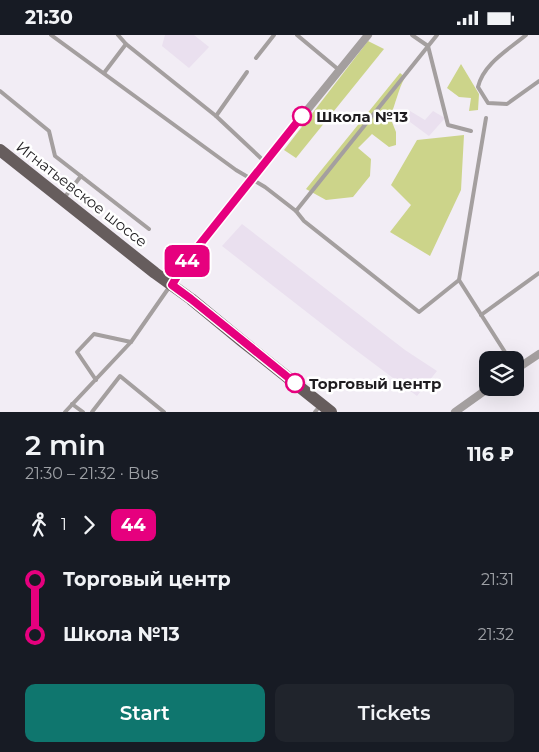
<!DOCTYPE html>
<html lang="en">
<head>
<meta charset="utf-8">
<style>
	:root { --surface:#171b24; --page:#20242c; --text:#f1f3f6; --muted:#9ea1a6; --accent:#0f766e }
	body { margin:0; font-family:Montserrat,sans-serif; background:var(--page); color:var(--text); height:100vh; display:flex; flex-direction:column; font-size:19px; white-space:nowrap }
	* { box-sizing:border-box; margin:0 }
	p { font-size:16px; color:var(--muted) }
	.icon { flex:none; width:28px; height:28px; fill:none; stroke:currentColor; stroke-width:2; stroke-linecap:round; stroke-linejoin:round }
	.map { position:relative; height:377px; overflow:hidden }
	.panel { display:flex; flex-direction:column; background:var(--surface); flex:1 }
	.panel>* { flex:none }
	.badge { padding:0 10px; border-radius:8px; font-size:18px; line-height:32px }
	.tools { position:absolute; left:479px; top:316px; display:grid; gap:10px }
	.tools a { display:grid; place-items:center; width:45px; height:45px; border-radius:10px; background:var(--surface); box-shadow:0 5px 20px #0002; font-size:25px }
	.map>.badge { position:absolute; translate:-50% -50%; box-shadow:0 0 0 2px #fff }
	.legs { display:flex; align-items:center; gap:8px; height:55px; padding:0 25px; font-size:16px }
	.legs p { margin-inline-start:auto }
	.head { display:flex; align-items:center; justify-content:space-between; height:85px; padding:0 25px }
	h1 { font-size:28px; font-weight:600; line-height:38px }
	.action { display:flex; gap:10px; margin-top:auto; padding:10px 25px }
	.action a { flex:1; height:58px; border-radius:10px; background:var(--accent); color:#fff; font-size:20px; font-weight:600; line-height:58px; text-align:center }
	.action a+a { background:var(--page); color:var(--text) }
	ul { padding:0 25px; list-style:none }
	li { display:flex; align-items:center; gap:18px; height:55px; font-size:19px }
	li i { display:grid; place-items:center; width:8px; height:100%; margin:0 6px; background:currentColor }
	li i::after { content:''; width:12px; height:12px; margin:-6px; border:4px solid; border-radius:50%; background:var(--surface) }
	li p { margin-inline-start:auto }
	li:first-child i { background:linear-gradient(#0000 50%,currentColor 0) }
	li:last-child i { background:linear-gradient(currentColor 50%,#0000 0) }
	.status { display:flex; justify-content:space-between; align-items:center; height:35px; padding:0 25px; background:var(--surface); direction:ltr }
	.status svg { height:14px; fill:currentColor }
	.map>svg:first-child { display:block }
</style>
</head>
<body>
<div class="status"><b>21:30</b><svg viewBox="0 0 49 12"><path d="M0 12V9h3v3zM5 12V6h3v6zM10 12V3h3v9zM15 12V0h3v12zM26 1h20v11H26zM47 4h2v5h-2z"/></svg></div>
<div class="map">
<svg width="539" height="377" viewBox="0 0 539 377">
	<rect width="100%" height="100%" fill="#f2edf5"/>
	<g fill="#eae0ef">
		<polygon points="165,0 194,0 209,12 189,33 162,11"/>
		<polygon points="410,76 425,85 433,76 445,83 429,101 406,84"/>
		<polygon points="242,189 405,315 437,336 417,361 349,310 222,211"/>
	</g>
	<g fill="#ccd48a">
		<polygon points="368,6 384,14 296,123 284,115"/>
		<polygon points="461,29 479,59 478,75 469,76 471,63 459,62 447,53"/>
		<path d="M400 38 405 42C398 55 396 68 390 82L396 97V110L389 112 372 99 358 113 371 124 370 141 353 162 326 165 306 154Z"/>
		<polygon points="464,100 461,155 430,221 390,197 411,170 391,150 417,105"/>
	</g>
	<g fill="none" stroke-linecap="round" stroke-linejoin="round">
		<g stroke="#a49f9f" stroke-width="4">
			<polyline points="51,0 236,135 265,152 296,176 437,0"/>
			<polyline points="118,0 126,9 216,81 265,127"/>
			<polyline points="297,0 339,35"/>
			<polyline points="412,0 428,11 448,90 471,96"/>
			<path d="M526 0C508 15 483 29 478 52L488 68 507 69 539 46"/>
			<polyline points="256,23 274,0"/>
			<polyline points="104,38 126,9"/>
			<polyline points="0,56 49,96 55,121 149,194"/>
			<polyline points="216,81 247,37"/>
			<polyline points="486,83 459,245 510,325"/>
			<polyline points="64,163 81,141"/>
			<polyline points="296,176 304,186 419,277 459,245"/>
			<polyline points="481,280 539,238"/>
			<polyline points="96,345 77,317 94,299 131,307 170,251"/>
			<polyline points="72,369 83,377"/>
			<polyline points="65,377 131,307"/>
			<polyline points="92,377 120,341 164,377"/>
			<polyline points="315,377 320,371"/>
		</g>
		<g stroke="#a49f9f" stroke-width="8">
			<polyline points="172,250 185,228 265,127 368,0"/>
			<polyline points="515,335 539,319"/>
			<polyline points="455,377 490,352"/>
		</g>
		<polyline stroke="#665d5d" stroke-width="12" points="0,115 155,238 191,264 242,306 331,377"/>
	</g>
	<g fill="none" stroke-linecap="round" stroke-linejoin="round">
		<g stroke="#fff" stroke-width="11">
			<polyline id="line-1" points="295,348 191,264 172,250 185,228 302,81"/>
		</g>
		<use href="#line-1" stroke="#e6007e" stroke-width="8"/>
	</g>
	<g fill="#fff" stroke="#e6007e" stroke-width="2.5">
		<circle cx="302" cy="81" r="9"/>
		<circle cx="295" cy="348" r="9"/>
	</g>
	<g text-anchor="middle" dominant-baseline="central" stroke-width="5" stroke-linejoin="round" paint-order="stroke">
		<g font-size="15" font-weight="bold" fill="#1f1d20" stroke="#fff" text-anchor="start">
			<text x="316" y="81">Школа №13</text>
			<text x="309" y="348">Торговый центр</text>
		</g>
		<g font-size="15" fill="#1f1d20" stroke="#fff">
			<text transform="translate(82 159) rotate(38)">Игнатьевское шоссе</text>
		</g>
	</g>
</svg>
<div class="tools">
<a><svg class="icon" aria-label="layers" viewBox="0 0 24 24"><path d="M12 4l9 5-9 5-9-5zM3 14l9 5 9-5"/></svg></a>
</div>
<b class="badge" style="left:187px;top:226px;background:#e6007e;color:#fff">44</b>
</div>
<section class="panel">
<div class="head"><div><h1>2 min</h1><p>21:30 – 21:32 · Bus</p></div><b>116 ₽</b></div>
<div class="legs"><svg class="icon" aria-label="walk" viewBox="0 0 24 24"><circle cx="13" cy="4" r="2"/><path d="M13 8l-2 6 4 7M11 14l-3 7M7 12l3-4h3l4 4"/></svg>1<svg class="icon" aria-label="forward" viewBox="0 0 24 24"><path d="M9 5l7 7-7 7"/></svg><b class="badge" style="background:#e6007e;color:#fff">44</b></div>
<ul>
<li><i style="color:#e6007e"></i><b>Торговый центр</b><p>21:31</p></li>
<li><i style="color:#e6007e"></i><b>Школа №13</b><p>21:32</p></li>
</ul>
<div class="action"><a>Start</a><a>Tickets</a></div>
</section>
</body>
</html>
